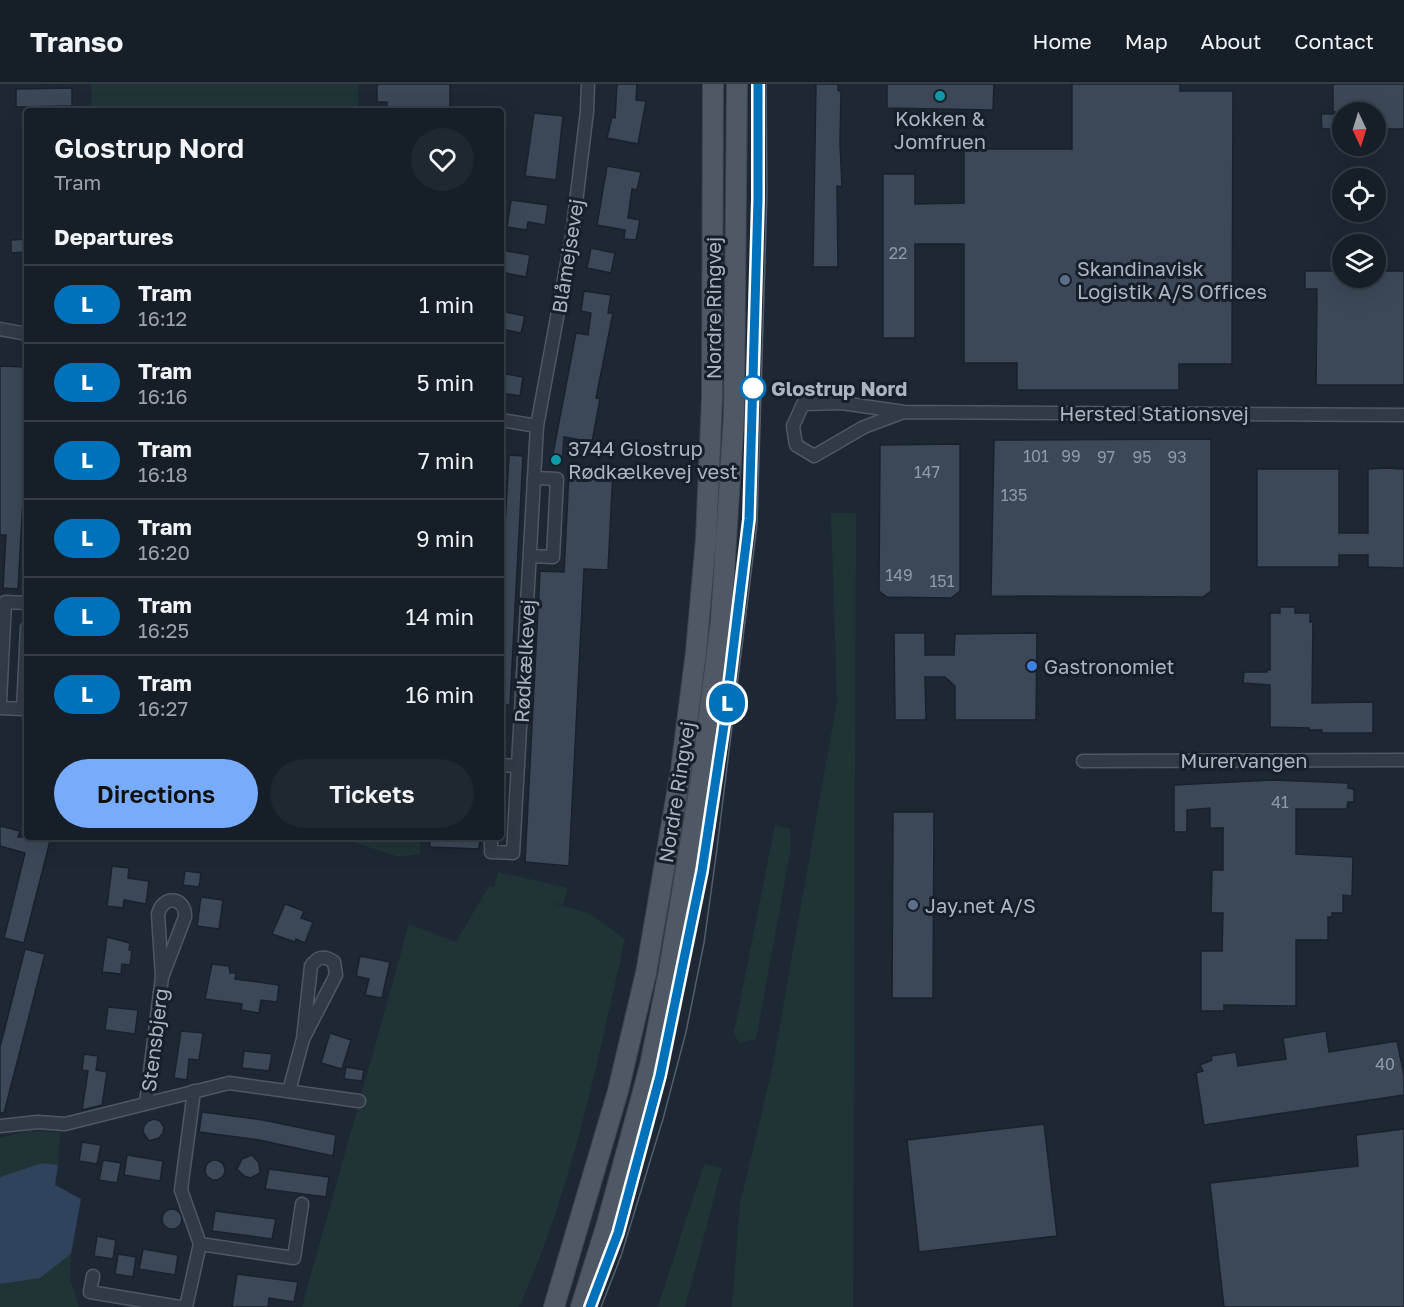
<!DOCTYPE html>
<html lang="en">
<head>
<meta charset="utf-8">
<style>
	:root { --surface:#161e28; --page:#1f2730; --text:#f1f3f6; --muted:#9ea2a8; --line:#353c45; --accent:#78acfb }
	body { margin:0; font-family:"Golos Text",sans-serif; background:var(--page); color:var(--text); height:100vh; display:flex; flex-direction:column; font-size:22px; white-space:nowrap }
	* { box-sizing:border-box; margin:0 }
	p { font-size:20px; color:var(--muted) }
	.icon { flex:none; width:33px; height:33px; fill:none; stroke:currentColor; stroke-width:2; stroke-linecap:round; stroke-linejoin:round }
	.map { position:relative; flex:1; overflow:hidden }
	.panel { position:absolute; left:24px; top:24px; width:480px; height:732px; display:flex; flex-direction:column; background:var(--surface); border-radius:6px; box-shadow:0 6px 24px #0002,0 0 0 2px var(--line) }
	.panel>* { flex:none }
	.badge { padding:0 12px; border-radius:20px; font-size:21px; line-height:39px }
	.needle { width:39px; rotate:176deg }
	.buttons { position:absolute; left:1332px; top:18px; display:grid; gap:12px }
	.buttons a { display:grid; place-items:center; width:54px; height:54px; border-radius:50%; background:var(--surface); box-shadow:0 6px 24px #0002,0 0 0 2px var(--line); font-size:30px }
	.map>.badge { position:absolute; translate:-50% -50%; box-shadow:0 0 0 3px #fff }
	h2 { padding:0 30px; font-size:22px; line-height:54px }
	.round { display:grid; place-items:center; flex:none; width:63px; height:63px; border-radius:32px; background:var(--page) }
	.head { display:flex; align-items:center; justify-content:space-between; height:102px; padding:0 30px }
	h1 { font-size:28px; font-weight:600; line-height:45px }
	.button { display:flex; gap:12px; margin-top:auto; padding:12px 30px }
	.button a { flex:1; height:69px; border-radius:36px; background:var(--accent); color:#111; font-size:24px; font-weight:600; line-height:69px; text-align:center }
	.button a+a { background:var(--page); color:var(--text) }
	ul { padding:0; list-style:none }
	li { display:flex; align-items:center; gap:18px; height:78px; padding:0 30px; border-top:2px solid var(--line) }
	li div { flex:1 }
	li b { display:block; font-size:22px }
	li em { font-style:normal }
	li .badge { min-width:66px; font-weight:700; text-align:center }
	header { display:flex; align-items:center; gap:36px; box-sizing:border-box; height:84px; padding:0 30px; background:var(--surface); border-bottom:2px solid var(--line) }
	header strong { font-size:28px }
	nav { display:flex; gap:33px; margin-inline-start:auto; font-size:21px }
	.map>svg:first-child { display:block }
</style>
</head>
<body>
<header>
<strong>Transo</strong>
<nav><a>Home</a><a>Map</a><a>About</a><a>Contact</a></nav>
</header>
<div class="map">
<svg width="1404" height="1223" viewBox="0 0 1404 1223">
	<rect width="100%" height="100%" fill="#1e2835"/>
	<g fill="#203436">
		<polygon points="91,0 358,0 358,27 92,27"/>
		<polygon points="831,429 856,429 853,1223 732,1223 740,1120 773,981 837,617"/>
		<polygon points="775,741 790,745 791,763 756,955 739,959 734,949"/>
		<polygon points="350,753 420,753 420,770 399,773 350,757"/>
		<path d="M498 788 568 804 563 821 541 816 588 829 625 855C597 979 572 1106 519 1223H302L409 840 456 858 489 802 494 803Z"/>
		<polygon points="27,1047 60,1048 58,1081 42,1079 0,1093 0,1054"/>
		<polygon points="704,1080 722,1084 685,1223 658,1223"/>
		<polygon points="71,1170 70,1195 79,1223 0,1223 0,1200 40,1194"/>
	</g>
	<polygon fill="#30435d" points="42,1079 58,1081 55,1101 81,1115 71,1170 40,1194 0,1200 0,1093"/>
	<g fill="#3c4858" stroke="#19212c" stroke-width="1.5">
		<polygon points="377,0 450,0 450,27 387,27 387,18 377,18"/>
		<polygon points="617,0 637,0 636,16 646,17 638,60 607,54 612,33 615,34"/>
		<polygon points="816,0 838,0 838,6 841,8 840,59 842,103 837,102 838,183 813,183"/>
		<polygon points="887,0 994,0 993,26 887,24"/>
		<polygon points="1072,0 1180,0 1180,7 1233,7 1232,280 1179,280 1179,306 1017,306 1017,279 964,279 964,160 915,160 915,254 883,254 883,90 915,90 915,120 964,119 964,65 1072,65"/>
		<polygon points="1333,0 1404,0 1404,45 1376,45 1376,28 1333,28"/>
		<polygon points="72,4 72,22 16,23 16,5"/>
		<polygon points="534,29 563,32 556,96 525,92"/>
		<polygon points="1321,30 1342,30 1342,45 1322,45"/>
		<polygon points="607,82 641,88 637,106 632,105 628,134 640,136 636,156 624,155 625,146 597,141"/>
		<polygon points="511,116 548,121 545,141 528,138 527,146 507,143"/>
		<polygon points="27,155 27,168 11,169 11,156"/>
		<polygon points="591,164 615,169 611,189 587,184"/>
		<polygon points="501,166 530,171 526,193 501,188"/>
		<polygon points="1305,187 1342,187 1342,194 1376,194 1376,187 1404,187 1404,301 1316,301 1317,205 1305,205"/>
		<polygon points="584,207 611,211 608,229 613,229 596,314 600,315 592,358 564,353 562,380 551,380 576,249 588,251 591,229 581,227"/>
		<polygon points="501,227 525,232 521,249 501,245"/>
		<polygon points="0,282 27,283 26,361 18,505 3,504 6,451 0,451"/>
		<polygon points="501,289 523,293 520,312 501,309"/>
		<polygon points="1211,355 1211,507 1203,513 991,512 994,356"/>
		<polygon points="960,360 960,507 951,514 887,513 879,507 880,361"/>
		<polygon points="509,371 523,372 510,621 501,621 501,516"/>
		<polygon points="1386,384 1404,385 1404,484 1368,483 1368,471 1339,471 1339,483 1257,483 1257,385 1339,385 1339,449 1368,449 1368,385"/>
		<polygon points="569,388 613,388 608,486 584,485 569,782 525,778 540,487 564,488"/>
		<polygon points="1280,523 1295,523 1295,529 1310,529 1310,538 1313,538 1312,619 1373,618 1373,649 1322,649 1322,646 1309,646 1309,644 1270,643 1270,601 1243,599 1244,588 1267,588 1267,586 1270,586 1270,529 1280,529"/>
		<polygon points="894,549 925,549 925,571 954,571 955,550 1037,549 1036,636 955,636 955,602 945,593 925,593 926,636 895,636"/>
		<polygon points="1274,696 1348,699 1348,704 1354,705 1354,718 1348,718 1347,725 1296,725 1296,770 1353,773 1352,812 1343,811 1343,829 1332,829 1332,833 1328,833 1328,856 1296,856 1296,922 1224,921 1224,927 1201,927 1201,867 1222,867 1223,829 1211,829 1212,786 1223,786 1223,744 1210,744 1210,724 1187,726 1187,748 1174,748 1174,701"/>
		<polygon points="893,728 934,728 933,914 892,914"/>
		<polygon points="0,742 20,747 18,753 51,753 24,859 4,854 25,769 0,762"/>
		<polygon points="430,753 480,753 479,765 430,763"/>
		<polygon points="112,782 129,784 128,794 149,797 146,820 124,816 123,824 107,822"/>
		<polygon points="185,787 201,789 199,803 183,801"/>
		<polygon points="201,813 223,816 219,845 197,842"/>
		<polygon points="285,820 304,827 301,834 313,838 305,859 296,855 295,858 272,850"/>
		<polygon points="107,853 130,859 129,866 132,867 130,881 122,880 121,890 102,888"/>
		<polygon points="25,865 45,870 4,1029 0,1029 0,963"/>
		<polygon points="360,872 390,878 382,914 365,911 369,895 356,892"/>
		<polygon points="212,880 229,882 230,889 236,889 235,895 279,901 277,918 261,916 259,929 241,926 242,920 205,915"/>
		<polygon points="108,923 138,926 135,950 105,946"/>
		<polygon points="181,947 203,949 199,976 189,975 187,996 174,994"/>
		<polygon points="1326,947 1329,968 1397,957 1404,991 1404,1011 1204,1041 1196,989 1203,987 1200,981 1212,976 1211,972 1236,968 1238,982 1286,975 1283,954"/>
		<polygon points="330,949 351,956 342,985 321,979"/>
		<polygon points="244,967 272,970 269,987 242,984"/>
		<polygon points="84,970 98,972 96,986 107,988 102,1021 82,1026 88,987 82,986"/>
		<polygon points="346,983 364,986 362,997 344,995"/>
		<polygon points="202,1028 263,1036 336,1051 333,1072 259,1056 199,1048"/>
		<polygon points="154,1035 160,1037 164,1043 163,1049 159,1054 149,1057 143,1048 144,1042 148,1037"/>
		<polygon points="1044,1040 1057,1152 919,1168 907,1056"/>
		<polygon points="1404,1045 1404,1223 1224,1223 1210,1099 1358,1082 1356,1051"/>
		<polygon points="82,1058 101,1061 97,1080 79,1077"/>
		<polygon points="127,1071 163,1077 160,1097 124,1091"/>
		<polygon points="252,1071 259,1079 260,1089 251,1094 244,1092 237,1085 242,1075"/>
		<polygon points="103,1076 121,1079 117,1099 99,1096"/>
		<circle cx="215" cy="1086" r="10"/>
		<polygon points="269,1085 329,1093 326,1113 265,1105"/>
		<circle cx="172" cy="1135" r="10"/>
		<polygon points="215,1127 276,1135 272,1155 212,1147"/>
		<polygon points="97,1152 116,1156 113,1175 94,1172"/>
		<polygon points="143,1165 178,1171 175,1191 139,1185"/>
		<polygon points="118,1170 136,1173 133,1193 115,1190"/>
		<polygon points="237,1190 298,1198 294,1218 269,1214 268,1223 232,1223"/>
	</g>
	<g fill="none" stroke-linecap="round" stroke-linejoin="round">
		<g stroke="#4f5764" stroke-width="15">
			<g id="street">
				<polyline points="0,245 27,250"/>
				<polyline points="904,328 864,343 814,372 796,361 793,342 803,320 842,319 904,328 1404,331"/>
				<polyline points="501,336 537,342"/>
				<polyline points="530,472 553,473 557,395 534,394"/>
				<polyline points="0,618 5,518 27,519"/>
				<polyline points="0,624 23,625 27,544"/>
				<polyline points="1083,677 1404,676"/>
				<polyline points="501,681 518,682"/>
				<polyline points="491,753 491,768 513,769 537,342 572,152 587,27 588,0"/>
				<path d="M289 1007 303 955 336 891 334 878C324 871 317 873 311 882L303 955"/>
				<path d="M146 1019 162 893 185 833C186 813 163 810 158 830L162 893"/>
				<polyline points="0,1042 38,1038 65,1040 229,999 359,1017"/>
				<polyline points="200,1160 294,1174 302,1120"/>
				<polyline points="93,1192 90,1208 180,1223"/>
				<polyline points="186,1223 200,1160 181,1106 194,1007"/>
			</g>
		</g>
		<g stroke="#3b434f" stroke-width="22">
			<g id="primary">
				<polyline points="554,1223 618,1007 646,889 681,686 696,568 706,455 712,315 713,0"/>
				<polyline points="581,1223 607,1140 650,982 669,887 701,695 721,537 734,330 737,0"/>
			</g>
		</g>
		<use href="#street" stroke="#313a46" stroke-width="12"/>
		<use href="#primary" stroke="#4f5966" stroke-width="20"/>
		<g stroke="#535e6d" stroke-width="1.5">
			<polyline points="749,432 756,189"/>
			<path d="M590 1223C619 1156 637 1085 654 1015 693 857 716 697 738 536"/>
			<polyline points="601,1223 621,1172 663,1035 686,948 704,859 716,772 757,441 767,108 766,0"/>
		</g>
	</g>
	<g fill="none" stroke-linecap="round" stroke-linejoin="round">
		<g stroke="#fff" stroke-width="14">
			<polyline id="line" points="590,1223 618,1149 660,992 702,787 724,641 749,435 758,115 758,0"/>
		</g>
		<use href="#line" stroke="#0072bc" stroke-width="9"/>
	</g>
	<g fill="#0f9aa8" stroke="#171f2a" stroke-width="2">
		<circle cx="940" cy="12" r="6"/>
		<circle cx="556" cy="376" r="6"/>
	</g>
	<g fill="#5c6f8a" stroke="#171f2a" stroke-width="2">
		<circle cx="1065" cy="196" r="6"/>
		<circle cx="913" cy="821" r="6"/>
	</g>
	<circle fill="#fff" stroke="#0072bc" stroke-width="3" cx="753" cy="304" r="12"/>
	<circle fill="#3f7fe0" stroke="#171f2a" stroke-width="2" cx="1032" cy="582" r="6"/>
	<g text-anchor="middle" dominant-baseline="central" stroke-width="6" stroke-linejoin="round" paint-order="stroke">
		<g font-size="16" fill="#8f99a8">
			<text x="898" y="169">22</text>
			<text x="1036" y="372">101</text>
			<text x="1071" y="372">99</text>
			<text x="1106" y="373">97</text>
			<text x="1142" y="373">95</text>
			<text x="1177" y="373">93</text>
			<text x="927" y="388">147</text>
			<text x="1014" y="411">135</text>
			<text x="899" y="491">149</text>
			<text x="942" y="497">151</text>
			<text x="1280" y="718">41</text>
			<text x="1385" y="980">40</text>
		</g>
		<g font-size="20" fill="#abb4c3" stroke="#171f2a" text-anchor="start">
			<text x="940" y="34" text-anchor="middle">Kokken &amp;<tspan x="940" dy="23">Jomfruen</tspan></text>
			<text x="1077" y="184">Skandinavisk<tspan x="1077" dy="23">Logistik A/S Offices</tspan></text>
			<text x="568" y="364">3744 Glostrup<tspan x="568" dy="23">Rødkælkevej vest</tspan></text>
			<text x="1044" y="582">Gastronomiet</text>
			<text x="925" y="821">Jay.net A/S</text>
		</g>
		<g font-size="20" fill="#abb4c3" stroke="#171f2a">
			<text transform="translate(567 172) rotate(-81)">Blåmejsevej</text>
			<text transform="translate(713 224) rotate(-90)">Nordre Ringvej</text>
			<text x="1154" y="329">Hersted Stationsvej</text>
			<text transform="translate(524 577) rotate(-87)">Rødkælkevej</text>
			<text x="1244" y="676">Murervangen</text>
			<text transform="translate(676 708) rotate(-81)">Nordre Ringvej</text>
			<text transform="translate(154 956) rotate(-83)">Stensbjerg</text>
		</g>
		<g font-size="20" font-weight="bold" fill="#abb4c3" stroke="#171f2a" text-anchor="start">
			<text x="771" y="304">Glostrup Nord</text>
		</g>
	</g>
</svg>
<div class="buttons">
<a><svg class="needle" viewBox="-14 -14 28 28"><path d="M0-13l5 13h-10z" fill="#e53935"/><path d="M0 13l5-13h-10z" fill="#9ea2a8"/></svg></a>
<a><svg class="icon" aria-label="locate" viewBox="0 0 24 24"><circle cx="12" cy="12" r="6"/><path d="M12 2v4M12 18v4M2 12h4M18 12h4"/></svg></a>
<a><svg class="icon" aria-label="layers" viewBox="0 0 24 24"><path d="M12 4l9 5-9 5-9-5zM3 14l9 5 9-5"/></svg></a>
</div>
<b class="badge" style="left:727px;top:619px;background:#0072bc;color:#fff">L</b>
<section class="panel">
<div class="head"><div><h1>Glostrup Nord</h1><p>Tram</p></div><a class="round"><svg class="icon" aria-label="heart" viewBox="0 0 24 24"><path d="M12 20l-8-8c-3-5 5-10 8-4 3-6 11-1 8 4z"/></svg></a></div>
<h2>Departures</h2>
<ul>
<li><span class="badge" style="background:#0072bc;color:#fff">L</span><div><b>Tram</b><p>16:12</p></div><em>1 min</em></li>
<li><span class="badge" style="background:#0072bc;color:#fff">L</span><div><b>Tram</b><p>16:16</p></div><em>5 min</em></li>
<li><span class="badge" style="background:#0072bc;color:#fff">L</span><div><b>Tram</b><p>16:18</p></div><em>7 min</em></li>
<li><span class="badge" style="background:#0072bc;color:#fff">L</span><div><b>Tram</b><p>16:20</p></div><em>9 min</em></li>
<li><span class="badge" style="background:#0072bc;color:#fff">L</span><div><b>Tram</b><p>16:25</p></div><em>14 min</em></li>
<li><span class="badge" style="background:#0072bc;color:#fff">L</span><div><b>Tram</b><p>16:27</p></div><em>16 min</em></li>
</ul>
<div class="button"><a>Directions</a><a>Tickets</a></div>
</section>
</div>
</body>
</html>
